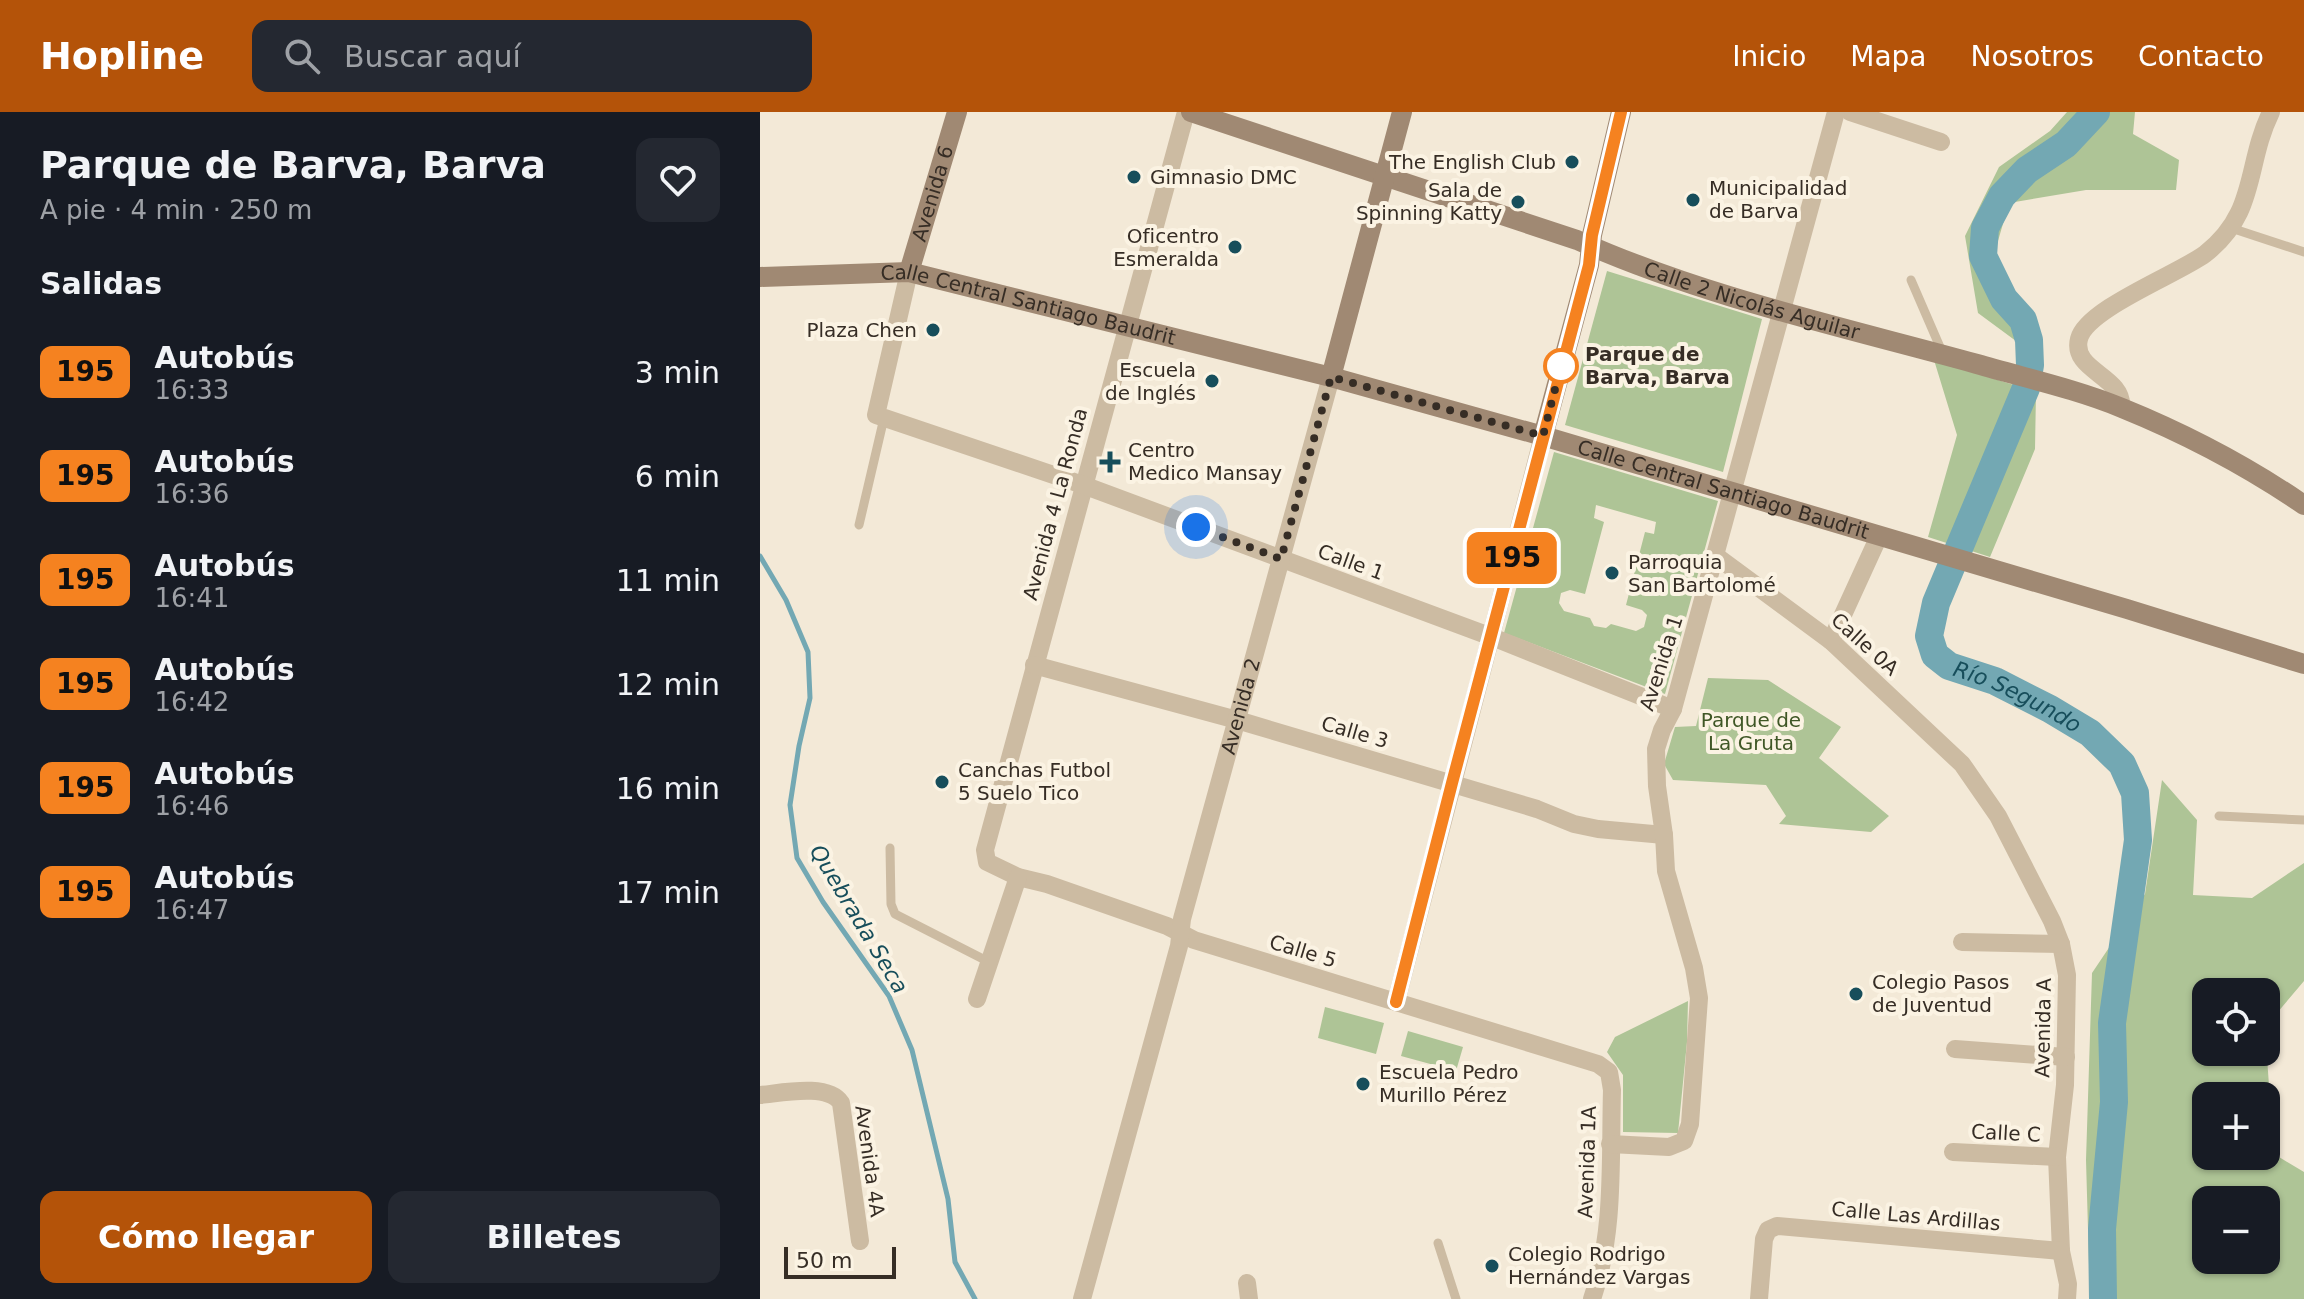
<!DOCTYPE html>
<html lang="es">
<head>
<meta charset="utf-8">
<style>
	:root { --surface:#171b24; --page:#242831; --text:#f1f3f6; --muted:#9ea1a6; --accent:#b45309 }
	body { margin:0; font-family:"DejaVu Sans",sans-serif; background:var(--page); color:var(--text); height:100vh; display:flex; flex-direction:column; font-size:30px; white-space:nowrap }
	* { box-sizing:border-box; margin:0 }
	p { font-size:26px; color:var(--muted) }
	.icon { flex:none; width:44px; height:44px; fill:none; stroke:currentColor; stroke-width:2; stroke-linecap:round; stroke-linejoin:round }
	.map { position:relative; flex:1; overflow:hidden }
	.sheet { display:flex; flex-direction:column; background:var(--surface); width:760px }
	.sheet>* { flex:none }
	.badge { padding:0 16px; border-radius:12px; font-size:28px; line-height:52px }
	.controls { position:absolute; left:1432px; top:866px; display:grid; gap:16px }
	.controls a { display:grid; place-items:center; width:88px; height:88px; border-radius:16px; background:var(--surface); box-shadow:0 2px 6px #0004; font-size:40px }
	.scale { position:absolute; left:24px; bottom:20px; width:112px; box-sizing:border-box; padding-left:8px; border:4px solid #362d25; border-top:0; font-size:22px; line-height:28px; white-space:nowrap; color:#362d25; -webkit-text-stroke:6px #fbf3e3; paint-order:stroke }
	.you { position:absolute; width:40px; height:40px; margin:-20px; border:6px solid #fff; border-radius:50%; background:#1a73e8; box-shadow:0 0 0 12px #1a73e833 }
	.map>.badge { position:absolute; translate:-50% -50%; box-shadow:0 0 0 4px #fff }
	h2 { padding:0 40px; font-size:30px; line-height:72px }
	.round { display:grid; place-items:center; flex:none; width:84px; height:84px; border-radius:16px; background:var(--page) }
	.summary { display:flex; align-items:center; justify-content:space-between; height:136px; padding:0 40px }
	h1 { font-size:38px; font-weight:600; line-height:60px }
	.cta { display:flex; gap:16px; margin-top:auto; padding:16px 40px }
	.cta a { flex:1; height:92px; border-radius:16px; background:var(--accent); color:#fff; font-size:32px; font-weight:600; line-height:92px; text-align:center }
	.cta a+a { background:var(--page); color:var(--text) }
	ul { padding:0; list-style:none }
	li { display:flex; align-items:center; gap:24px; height:104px; padding:0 40px }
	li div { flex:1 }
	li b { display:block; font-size:30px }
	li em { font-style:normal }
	li .badge { min-width:88px; font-weight:700; text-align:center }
	header { display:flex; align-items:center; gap:48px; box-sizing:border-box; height:112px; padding:0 40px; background:var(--accent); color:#fff }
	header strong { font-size:38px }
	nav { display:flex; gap:44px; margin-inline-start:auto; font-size:28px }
	.search { width:560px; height:72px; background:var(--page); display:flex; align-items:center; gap:20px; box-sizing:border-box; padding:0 28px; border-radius:16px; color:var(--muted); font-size:30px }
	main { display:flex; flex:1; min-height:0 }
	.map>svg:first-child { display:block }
</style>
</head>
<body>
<header>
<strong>Hopline</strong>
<div class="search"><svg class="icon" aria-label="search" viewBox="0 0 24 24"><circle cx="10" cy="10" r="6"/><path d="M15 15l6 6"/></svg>Buscar aquí</div>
<nav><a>Inicio</a><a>Mapa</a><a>Nosotros</a><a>Contacto</a></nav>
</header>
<main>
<section class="sheet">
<div class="summary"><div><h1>Parque de Barva, Barva</h1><p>A pie · 4 min · 250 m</p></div><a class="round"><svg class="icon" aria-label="heart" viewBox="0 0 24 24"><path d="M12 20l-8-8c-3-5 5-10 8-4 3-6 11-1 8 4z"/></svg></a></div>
<h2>Salidas</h2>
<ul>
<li><span class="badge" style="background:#f58220;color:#111">195</span><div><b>Autobús</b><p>16:33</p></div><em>3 min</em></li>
<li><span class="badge" style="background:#f58220;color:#111">195</span><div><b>Autobús</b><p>16:36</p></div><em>6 min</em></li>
<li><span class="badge" style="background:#f58220;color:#111">195</span><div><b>Autobús</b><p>16:41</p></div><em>11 min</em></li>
<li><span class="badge" style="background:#f58220;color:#111">195</span><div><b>Autobús</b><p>16:42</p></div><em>12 min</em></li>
<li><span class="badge" style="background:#f58220;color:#111">195</span><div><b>Autobús</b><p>16:46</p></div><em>16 min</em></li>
<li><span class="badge" style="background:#f58220;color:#111">195</span><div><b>Autobús</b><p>16:47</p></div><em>17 min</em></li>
</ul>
<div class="cta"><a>Cómo llegar</a><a>Billetes</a></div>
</section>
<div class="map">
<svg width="1544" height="1187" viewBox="0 0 1544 1187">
	<rect width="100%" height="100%" fill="#f3e9d7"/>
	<g fill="#aec496" fill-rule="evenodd">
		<polygon points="1307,0 1375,0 1373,22 1419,48 1416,78 1326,78 1249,91 1229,160 1260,232 1218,201 1205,124 1239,55 1290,19"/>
		<polygon points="847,159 1002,207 963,360 805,313"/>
		<polygon points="1174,248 1276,280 1275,337 1230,445 1168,425 1197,323"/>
		<path d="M794 340 958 389 905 582 744 521ZM836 393 896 410 894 422 885 420 866 493 882 498 887 503 884 515 876 519 851 512 846 516 834 514 830 506 804 499 799 491 801 481 810 478 825 482 844 410 834 406Z"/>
		<polygon points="948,566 1008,568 1081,615 1059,646 1129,704 1111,720 1019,712 1026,704 1006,673 913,668 904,652 915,615 936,614"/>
		<path d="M1402 668 1437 708 1433 783 1492 786 1544 751V869L1506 914V880H1446V940H1506V932L1514 1042 1544 1060V1187H1330L1326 1048 1332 861 1385 782ZM1446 984H1506V1044H1446ZM1446 1088H1506V1148H1446Z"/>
		<polygon points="928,889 927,930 918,1021 863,1020 863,963 847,940 855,925"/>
		<polygon points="565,895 624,911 616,942 558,926"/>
		<polygon points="648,919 703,935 696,959 641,944"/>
	</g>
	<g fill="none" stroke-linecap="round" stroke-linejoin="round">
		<polyline stroke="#73a8b3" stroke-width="5" points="0,444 26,488 48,540 50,586 39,634 30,693 37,746 63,790 129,884 152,938 188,1087 195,1150 215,1187"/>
		<path stroke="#73a8b3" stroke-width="28" id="s1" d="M1336 0 1306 32 1267 58 1242 84 1225 116 1223 144 1244 187 1263 208 1269 228 1270 253 1266 276 1176 491 1169 524 1175 543 1189 554 1235 569 1290 597 1330 621 1362 652 1375 681 1378 728 1352 911 1354 990 1342 1117 1343 1187"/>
		<g stroke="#ccbba2" stroke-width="9">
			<polyline points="1471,116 1544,140"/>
			<polyline points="1151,168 1183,242"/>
			<polyline points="99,413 124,306"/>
			<polyline points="1459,704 1544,708"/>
			<polyline points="130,736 131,792 135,802 229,850"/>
			<polyline points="678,1131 696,1187"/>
		</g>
		<g stroke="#ccbba2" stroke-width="18">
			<path d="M426 0 225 738 227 750 258 765 287 772 407 814 434 828 838 952 849 960 852 978C850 1047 855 1121 832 1187"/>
			<polyline points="1090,0 1181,30"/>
			<polyline points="149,160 116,303 323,373 732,525 913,597"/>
			<path d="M1361 295C1364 264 1311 259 1319 227 1326 197 1418 162 1445 142 1498 101 1485 53 1511 0"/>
			<polyline points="956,444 1071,529 1202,652 1238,704 1292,809 1301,832 1307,863 1305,973 1297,1045 1301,1139 1308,1172 1307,1187"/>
			<polyline points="1071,529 1119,424"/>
			<polyline points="274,553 477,608 777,697 814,712 838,717 904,723"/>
			<polyline points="1202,830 1301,832"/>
			<polyline points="217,887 258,765"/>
			<polyline points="636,890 783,324"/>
			<polyline points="1195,937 1306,945"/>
			<path d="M0 983C22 981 68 971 81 991L100 1129"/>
			<polyline points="850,1032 909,1035 924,1029 930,1012 939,886 934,856 906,759 904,723 897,674 896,637 902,618 913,597 1076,0"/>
			<polyline points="1193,1040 1297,1045"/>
			<polyline points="487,1171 489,1187"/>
			<path id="s2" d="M322 1187 419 834 422 807 571 265"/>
			<polyline points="999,1187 1004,1127 1008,1118 1017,1114 1301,1139"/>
		</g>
		<g stroke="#a08973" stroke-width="20">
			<path id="s3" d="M431 0 817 128C944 185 1083 215 1217 252 1265 266 1316 277 1362 296 1426 322 1487 354 1544 393"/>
			<path id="s4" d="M149 160 197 0"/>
			<path id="s5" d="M0 165 149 160 366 214 571 265 783 324 1367 497 1544 552"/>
			<polyline points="571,265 642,0"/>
			<polyline points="783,324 829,153 832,123 861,0"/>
		</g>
	</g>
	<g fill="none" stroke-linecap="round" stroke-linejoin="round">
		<g stroke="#fff" stroke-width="18">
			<polyline id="line" points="636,890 692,671 829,153 832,123 861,0"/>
		</g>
		<use href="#line" stroke="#f58220" stroke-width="12"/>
		<polyline stroke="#362d25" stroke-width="8" stroke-dasharray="0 14.4" points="436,415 521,447 571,265 783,324 801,254"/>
	</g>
	<g fill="#174e5b" stroke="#fbf3e3" stroke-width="3">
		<circle cx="812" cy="50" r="8"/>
		<circle cx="374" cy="65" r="8"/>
		<circle cx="933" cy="88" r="8"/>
		<circle cx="758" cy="90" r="8"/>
		<circle cx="475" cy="135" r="8"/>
		<circle cx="173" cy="218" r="8"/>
		<circle cx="452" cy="269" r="8"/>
		<path d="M346 338h8v8h8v8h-8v8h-8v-8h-8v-8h8z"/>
		<circle cx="852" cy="461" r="8"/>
		<circle cx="182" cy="670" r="8"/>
		<circle cx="1096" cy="882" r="8"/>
		<circle cx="603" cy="972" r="8"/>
		<circle cx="732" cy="1154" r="8"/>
	</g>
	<circle fill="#fff" stroke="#f58220" stroke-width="4" cx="801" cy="254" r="16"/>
	<g text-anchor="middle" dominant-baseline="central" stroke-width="8" stroke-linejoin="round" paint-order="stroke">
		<g font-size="20" fill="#362d25" stroke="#fbf3e3" text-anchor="start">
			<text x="796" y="50" text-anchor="end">The English Club</text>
			<text x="390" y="65">Gimnasio DMC</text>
			<text x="949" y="76">Municipalidad<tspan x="949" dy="23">de Barva</tspan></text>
			<text x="742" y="78" text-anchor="end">Sala de<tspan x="742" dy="23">Spinning Katty</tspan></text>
			<text x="459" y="124" text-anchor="end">Oficentro<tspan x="459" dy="23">Esmeralda</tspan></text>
			<text x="157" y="218" text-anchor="end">Plaza Chen</text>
			<text x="436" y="258" text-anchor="end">Escuela<tspan x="436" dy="23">de Inglés</tspan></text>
			<text x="368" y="338">Centro<tspan x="368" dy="23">Medico Mansay</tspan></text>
			<text x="868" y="450">Parroquia<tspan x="868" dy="23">San Bartolomé</tspan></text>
			<text x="198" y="658">Canchas Futbol<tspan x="198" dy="23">5 Suelo Tico</tspan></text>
			<text x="1112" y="870">Colegio Pasos<tspan x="1112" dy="23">de Juventud</tspan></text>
			<text x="619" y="960">Escuela Pedro<tspan x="619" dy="23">Murillo Pérez</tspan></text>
			<text x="748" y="1142">Colegio Rodrigo<tspan x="748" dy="23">Hernández Vargas</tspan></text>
		</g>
		<g font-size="20" fill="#362d25" stroke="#fbf3e3">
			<text stroke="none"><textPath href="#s4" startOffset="82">Avenida 6</textPath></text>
			<text stroke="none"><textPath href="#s3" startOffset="592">Calle 2 Nicolás Aguilar</textPath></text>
			<text stroke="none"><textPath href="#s5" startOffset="272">Calle Central Santiago Baudrit</textPath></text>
			<text stroke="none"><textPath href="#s5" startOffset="992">Calle Central Santiago Baudrit</textPath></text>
			<text transform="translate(295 392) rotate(-75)">Avenida 4 La Ronda</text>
			<text transform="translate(591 450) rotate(20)">Calle 1</text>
			<text transform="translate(1105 532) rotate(42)">Calle 0A</text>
			<text transform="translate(901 551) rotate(-72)">Avenida 1</text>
			<text stroke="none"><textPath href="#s2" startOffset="614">Avenida 2</textPath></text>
			<text transform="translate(595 620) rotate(16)">Calle 3</text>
			<text transform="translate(543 839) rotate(17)">Calle 5</text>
			<text transform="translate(1283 916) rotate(-89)">Avenida A</text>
			<text transform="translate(1246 1021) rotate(3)">Calle C</text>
			<text transform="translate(110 1049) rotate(82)">Avenida 4A</text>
			<text transform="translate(827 1050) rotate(-88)">Avenida 1A</text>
			<text transform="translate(1156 1104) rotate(5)">Calle Las Ardillas</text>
		</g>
		<g font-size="20" font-weight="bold" fill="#362d25" stroke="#fbf3e3" text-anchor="start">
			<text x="825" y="242">Parque de<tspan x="825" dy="23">Barva, Barva</tspan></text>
		</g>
		<g font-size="20" fill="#3f5726" stroke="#fbf3e3">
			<text x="991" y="608">Parque de<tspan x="991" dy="23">La Gruta</tspan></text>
		</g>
		<g font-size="22" font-style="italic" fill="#174e5b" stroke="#fbf3e3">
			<text stroke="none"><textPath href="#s1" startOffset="716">Río Segundo</textPath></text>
			<text transform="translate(99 807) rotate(59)">Quebrada Seca</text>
		</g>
	</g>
</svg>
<div class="controls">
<a><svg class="icon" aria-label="locate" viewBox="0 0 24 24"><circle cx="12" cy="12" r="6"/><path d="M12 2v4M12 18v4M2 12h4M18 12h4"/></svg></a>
<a>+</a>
<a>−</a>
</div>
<div class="scale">50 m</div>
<div class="you" style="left:436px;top:415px"></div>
<b class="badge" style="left:752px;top:446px;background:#f58220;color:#111">195</b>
</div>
</main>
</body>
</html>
